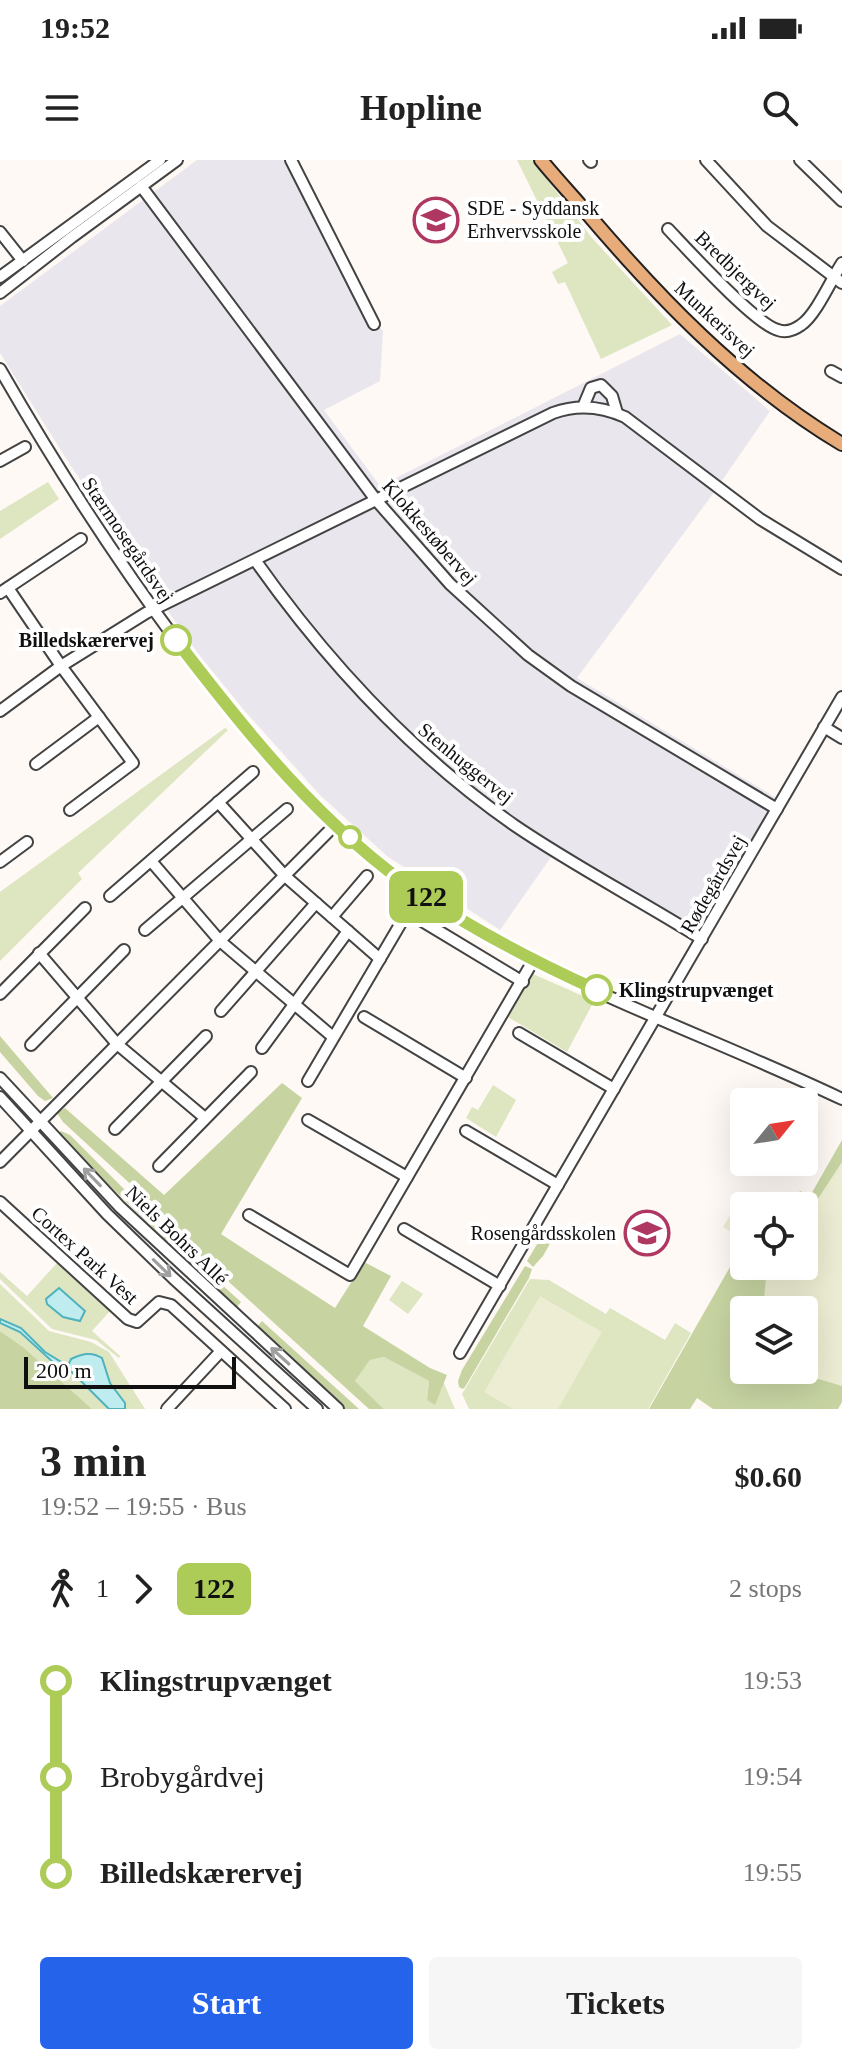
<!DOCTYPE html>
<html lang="en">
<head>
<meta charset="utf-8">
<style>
	:root { --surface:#fff; --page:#f6f6f6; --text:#222; --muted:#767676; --accent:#2563eb }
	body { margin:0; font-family:Georgia,serif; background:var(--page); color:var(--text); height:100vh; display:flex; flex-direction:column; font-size:30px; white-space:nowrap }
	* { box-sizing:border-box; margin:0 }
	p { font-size:26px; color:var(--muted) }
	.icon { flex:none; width:44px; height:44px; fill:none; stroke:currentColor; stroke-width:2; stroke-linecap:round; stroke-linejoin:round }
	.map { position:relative; height:1249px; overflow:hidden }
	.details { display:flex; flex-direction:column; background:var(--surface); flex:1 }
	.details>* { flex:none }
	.badge { padding:0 16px; border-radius:12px; font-size:28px; line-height:52px }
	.needle { width:52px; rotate:60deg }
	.tools { position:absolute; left:730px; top:928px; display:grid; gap:16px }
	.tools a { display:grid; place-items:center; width:88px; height:88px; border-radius:8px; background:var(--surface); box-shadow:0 8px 32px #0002; font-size:40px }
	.scale { position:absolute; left:24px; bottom:20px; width:212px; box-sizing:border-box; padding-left:8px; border:4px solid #101010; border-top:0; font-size:22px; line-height:28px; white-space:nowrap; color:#101010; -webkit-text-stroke:6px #fff; paint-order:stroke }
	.map>.badge { position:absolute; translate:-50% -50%; box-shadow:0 0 0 4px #fff }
	.legs { display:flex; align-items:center; gap:12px; height:88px; padding:0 40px; font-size:26px }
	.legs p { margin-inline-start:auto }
	.head { display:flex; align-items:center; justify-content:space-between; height:136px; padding:0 40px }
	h1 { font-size:44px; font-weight:700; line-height:60px }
	.button { display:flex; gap:16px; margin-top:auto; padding:16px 40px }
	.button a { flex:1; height:92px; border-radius:8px; background:var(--accent); color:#fff; font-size:32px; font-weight:700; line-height:92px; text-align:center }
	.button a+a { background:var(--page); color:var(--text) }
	ul { padding:0 40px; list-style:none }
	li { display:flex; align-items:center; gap:28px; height:96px; font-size:30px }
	li i { display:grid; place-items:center; width:12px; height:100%; margin:0 10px; background:currentColor }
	li i::after { content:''; width:20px; height:20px; margin:-10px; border:6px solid; border-radius:50%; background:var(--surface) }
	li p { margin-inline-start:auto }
	li:first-child i { background:linear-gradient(#0000 50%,currentColor 0) }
	li:last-child i { background:linear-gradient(currentColor 50%,#0000 0) }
	.status { display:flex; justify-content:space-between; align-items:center; height:56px; padding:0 40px; background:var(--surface); direction:ltr }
	.status svg { height:22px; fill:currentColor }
	header { display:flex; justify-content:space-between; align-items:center; height:104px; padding:0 40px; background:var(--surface); font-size:36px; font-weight:700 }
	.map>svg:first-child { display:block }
</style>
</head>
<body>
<div class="status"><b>19:52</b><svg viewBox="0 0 49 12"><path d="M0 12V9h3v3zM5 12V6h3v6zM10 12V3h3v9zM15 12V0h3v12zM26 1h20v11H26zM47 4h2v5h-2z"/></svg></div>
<header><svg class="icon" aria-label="menu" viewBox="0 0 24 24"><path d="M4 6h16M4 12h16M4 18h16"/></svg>Hopline<svg class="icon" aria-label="search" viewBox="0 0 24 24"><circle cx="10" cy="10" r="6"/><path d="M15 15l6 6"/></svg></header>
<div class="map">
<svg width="842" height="1249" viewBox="0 0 842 1249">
	<rect width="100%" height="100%" fill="#fef9f4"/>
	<polygon fill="#eae6ed" points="197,0 296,0 375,161 383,171 380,221 324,250 380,326 680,174 770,251 712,335 577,518 778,639 695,778 551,697 500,770 387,696 320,635 244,550 199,495 158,437 67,300 0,193 0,146"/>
	<g fill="#dee5c1">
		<polygon points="517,0 532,0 592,78 672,165 601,199 565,122 558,124 552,112 568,103"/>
		<polygon points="48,322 59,339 0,379 0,351"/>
		<polygon points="225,568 228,570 78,713 82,719 0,801 0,732"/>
		<polygon points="533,814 594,841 567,892 508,857"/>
		<polygon points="493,925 516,940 496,977 466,958 472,947 478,950"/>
		<polygon points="57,1103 110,1151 92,1171 120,1196 119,1198 96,1180 52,1169 0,1119 0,1112 27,1136"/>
		<polygon points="530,1119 549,1120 606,1154 610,1148 665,1180 675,1163 691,1173 648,1249 469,1249 462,1234"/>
		<polygon points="402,1121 423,1134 408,1154 389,1140"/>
		<polygon points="0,1124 49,1171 91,1182 109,1192 145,1249 92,1249 23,1187 0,1171"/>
		<polygon points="384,1197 429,1221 427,1240 442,1229 443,1221 455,1249 384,1249 355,1221 370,1200"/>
	</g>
	<g fill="#c7d4a2" fill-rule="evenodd">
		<polygon points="0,876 53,938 45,941 38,936 0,892"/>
		<polygon points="282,923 302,938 221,1074 335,1148 364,1102 391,1116 363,1166 430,1208 447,1215 435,1245 427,1240 429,1221 384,1197 370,1200 355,1221 384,1249 369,1249 208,1103 138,1031 63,962 57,953 65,948 164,1035"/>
		<polygon points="61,971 70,975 200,1105 241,1142 236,1148 56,974"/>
		<path d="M842 980V1242L838 1249H713L697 1238 690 1249H649L730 1107 740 1105 755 1113 759 1106H804V1046H792L800 1031 810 1036ZM744 1150H804V1210H744Z"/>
		<polygon points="548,1066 557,1071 543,1096 533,1107 527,1101"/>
		<polygon points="525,1106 532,1109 529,1118 465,1227 463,1229 459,1227 458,1221 462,1210"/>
		<polygon points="262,1161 359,1249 345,1249 256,1168"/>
		<polygon points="0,1171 23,1187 92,1249 0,1249"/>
	</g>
	<g fill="#ecedd2">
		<polygon points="842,1002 842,1226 788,1210 804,1210 804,1150 763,1150 766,1118 774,1106 804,1106 804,1060"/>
		<polygon points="742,1035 760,1046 744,1046 744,1080 723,1067"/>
		<polygon points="540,1136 602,1172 558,1249 513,1249 484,1232"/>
	</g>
	<g fill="#bfecef" stroke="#4fb2bd" stroke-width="2">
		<polygon points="59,1128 85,1151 80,1161 63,1157 47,1144 46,1139"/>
		<path d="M0 1159 21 1168 45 1192 68 1206 71 1199C82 1194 91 1191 102 1198L110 1223 125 1243V1249H109L72 1212 56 1205 20 1172 0 1163Z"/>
	</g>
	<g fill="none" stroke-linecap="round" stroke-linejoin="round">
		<g stroke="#434343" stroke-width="14">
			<g id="minor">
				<polyline points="291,0 374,164"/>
				<polyline points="589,0 591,2"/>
				<polyline points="706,0 767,66 842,123"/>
				<polyline points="800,0 842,41"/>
				<polyline points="141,26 376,340 450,424 528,495 571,526 777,649"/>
				<path d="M668 69C688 90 755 164 778 170 786 173 794 170 801 165 816 155 831 120 842 103"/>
				<polyline points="0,72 23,101"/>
				<polyline points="0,117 160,0"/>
				<polyline points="0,133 72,77 177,0"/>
				<path d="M0 209C55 305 115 398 181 487 265 599 358 701 480 772 595 838 722 882 842 939"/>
				<polyline points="831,211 842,217"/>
				<polyline points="583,247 591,228 601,225 612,236 617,253"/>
				<polyline points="0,301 25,287"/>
				<path d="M255 400C327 502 411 593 514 665 574 706 640 740 702 779"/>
				<polyline points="8,428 61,506 133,603 70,650"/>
				<polyline points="0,433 81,379"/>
				<path d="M0 551 61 506 146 453 553 253C578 244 601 246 625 257L760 359 842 409"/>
				<polyline points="824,567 842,578"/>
				<polyline points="36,604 99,557"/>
				<polyline points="218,642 285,716 380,799"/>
				<polyline points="151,701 220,781 333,877"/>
				<polyline points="0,702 27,682"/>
				<polyline points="110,736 253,612"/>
				<polyline points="332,757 367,716"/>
				<polyline points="417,758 523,822"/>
				<polyline points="145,770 287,649"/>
				<polyline points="39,793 117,884 205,958"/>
				<polyline points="0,834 85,748"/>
				<polyline points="221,851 316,743"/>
				<polyline points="364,857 466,918"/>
				<polyline points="519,873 614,929"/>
				<polyline points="31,885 124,790"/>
				<polyline points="262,888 348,771"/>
				<polyline points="0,918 120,1047 338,1249"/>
				<polyline points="308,921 408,751"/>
				<polyline points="0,937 107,1054 173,1118 317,1249"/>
				<polyline points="308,960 407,1017"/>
				<polyline points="115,969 206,876"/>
				<polyline points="466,971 558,1025"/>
				<polyline points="0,1002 328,672"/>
				<polyline points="159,1006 251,912"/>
				<polyline points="0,1042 128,1159 137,1162 159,1142 171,1145 285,1249"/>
				<polyline points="249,1055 350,1115 533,801"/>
				<polyline points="404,1069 500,1126"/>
				<polyline points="460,1193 842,537"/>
				<polyline points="167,1249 221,1191"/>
			</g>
		</g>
		<g stroke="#212121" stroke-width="16">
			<path id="major" d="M541 0C554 16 568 31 581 46 657 136 740 223 842 284"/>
		</g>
		<use href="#minor" stroke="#fff" stroke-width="10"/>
		<use href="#major" stroke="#e8ac7a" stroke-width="12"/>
	</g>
	<defs><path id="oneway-shaft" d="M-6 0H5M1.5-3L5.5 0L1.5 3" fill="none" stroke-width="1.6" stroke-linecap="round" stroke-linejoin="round" transform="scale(2)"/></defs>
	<g stroke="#9f9f9f">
		<use href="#oneway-shaft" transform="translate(92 1017) rotate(-134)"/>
		<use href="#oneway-shaft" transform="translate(162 1108) rotate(44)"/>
		<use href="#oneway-shaft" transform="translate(280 1196) rotate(-138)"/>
	</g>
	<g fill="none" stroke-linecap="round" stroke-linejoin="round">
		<g stroke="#fff" stroke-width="18">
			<path id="line-1" d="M176 480C247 573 322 667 420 734 476 771 535 802 597 830"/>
		</g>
		<use href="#line-1" stroke="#adcb57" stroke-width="12"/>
	</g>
	<defs>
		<g id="university-ring" transform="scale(2.3)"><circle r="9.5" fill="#fff" stroke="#af3862" stroke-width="1.5"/><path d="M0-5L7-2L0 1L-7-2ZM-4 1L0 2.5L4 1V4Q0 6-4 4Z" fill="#af3862"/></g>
		<g id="school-ring" transform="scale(2.3)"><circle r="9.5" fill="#fff" stroke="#af3862" stroke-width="1.5"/><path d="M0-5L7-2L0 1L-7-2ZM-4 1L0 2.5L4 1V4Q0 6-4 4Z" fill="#af3862"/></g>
	</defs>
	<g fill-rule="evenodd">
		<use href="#university-ring" x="436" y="60"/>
		<use href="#school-ring" x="647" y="1073"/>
	</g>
	<g fill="#fff" stroke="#adcb57" stroke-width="4">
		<circle cx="176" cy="480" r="14"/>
		<circle cx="350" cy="677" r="10"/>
		<circle cx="597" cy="830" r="14"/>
	</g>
	<g text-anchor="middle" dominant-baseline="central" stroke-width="8" stroke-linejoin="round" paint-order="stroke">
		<g font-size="20" fill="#101010" stroke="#fff" text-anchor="start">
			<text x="467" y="48">SDE - Syddansk<tspan x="467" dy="23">Erhvervsskole</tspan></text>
			<text x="616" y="1073" text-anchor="end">Rosengårdsskolen</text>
		</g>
		<g font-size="20" fill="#101010" stroke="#fff">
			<text transform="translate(736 110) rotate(44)">Bredbjergvej</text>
			<text transform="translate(715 159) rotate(43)">Munkerisvej</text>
			<text transform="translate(430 372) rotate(49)">Klokkestøbervej</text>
			<text transform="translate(128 380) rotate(56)">Stærmosegårdsvej</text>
			<text transform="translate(466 603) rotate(39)">Stenhuggervej</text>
			<text transform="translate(713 724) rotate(-60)">Rødegårdsvej</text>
			<text transform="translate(177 1075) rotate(44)">Niels Bohrs Allé</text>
			<text transform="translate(85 1095) rotate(42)">Cortex Park Vest</text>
		</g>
		<g font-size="20" font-weight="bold" fill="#101010" stroke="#fff" text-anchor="end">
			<text x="154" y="480">Billedskærervej</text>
			<text x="619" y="830" text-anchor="start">Klingstrupvænget</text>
		</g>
	</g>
</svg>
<div class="tools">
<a><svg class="needle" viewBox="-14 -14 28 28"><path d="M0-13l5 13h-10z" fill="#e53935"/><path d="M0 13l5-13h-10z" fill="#767676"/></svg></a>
<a><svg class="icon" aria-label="locate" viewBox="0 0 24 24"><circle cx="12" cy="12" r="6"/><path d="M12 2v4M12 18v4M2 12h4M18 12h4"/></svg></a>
<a><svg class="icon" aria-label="layers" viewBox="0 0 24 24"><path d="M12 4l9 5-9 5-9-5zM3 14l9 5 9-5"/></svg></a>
</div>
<div class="scale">200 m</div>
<b class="badge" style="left:426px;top:737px;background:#adcb57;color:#111">122</b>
</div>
<section class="details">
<div class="head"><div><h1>3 min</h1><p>19:52 – 19:55 · Bus</p></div><b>$0.60</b></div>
<div class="legs"><svg class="icon" aria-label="walk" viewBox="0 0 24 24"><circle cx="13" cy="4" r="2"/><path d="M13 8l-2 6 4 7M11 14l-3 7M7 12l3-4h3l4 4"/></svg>1<svg class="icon" aria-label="forward" viewBox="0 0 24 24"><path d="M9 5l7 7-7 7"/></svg><b class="badge" style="background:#adcb57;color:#111">122</b><p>2 stops</p></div>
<ul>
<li><i style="color:#adcb57"></i><b>Klingstrupvænget</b><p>19:53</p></li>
<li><i style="color:#adcb57"></i><span>Brobygårdvej</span><p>19:54</p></li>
<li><i style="color:#adcb57"></i><b>Billedskærervej</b><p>19:55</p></li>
</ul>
<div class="button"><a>Start</a><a>Tickets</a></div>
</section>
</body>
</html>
